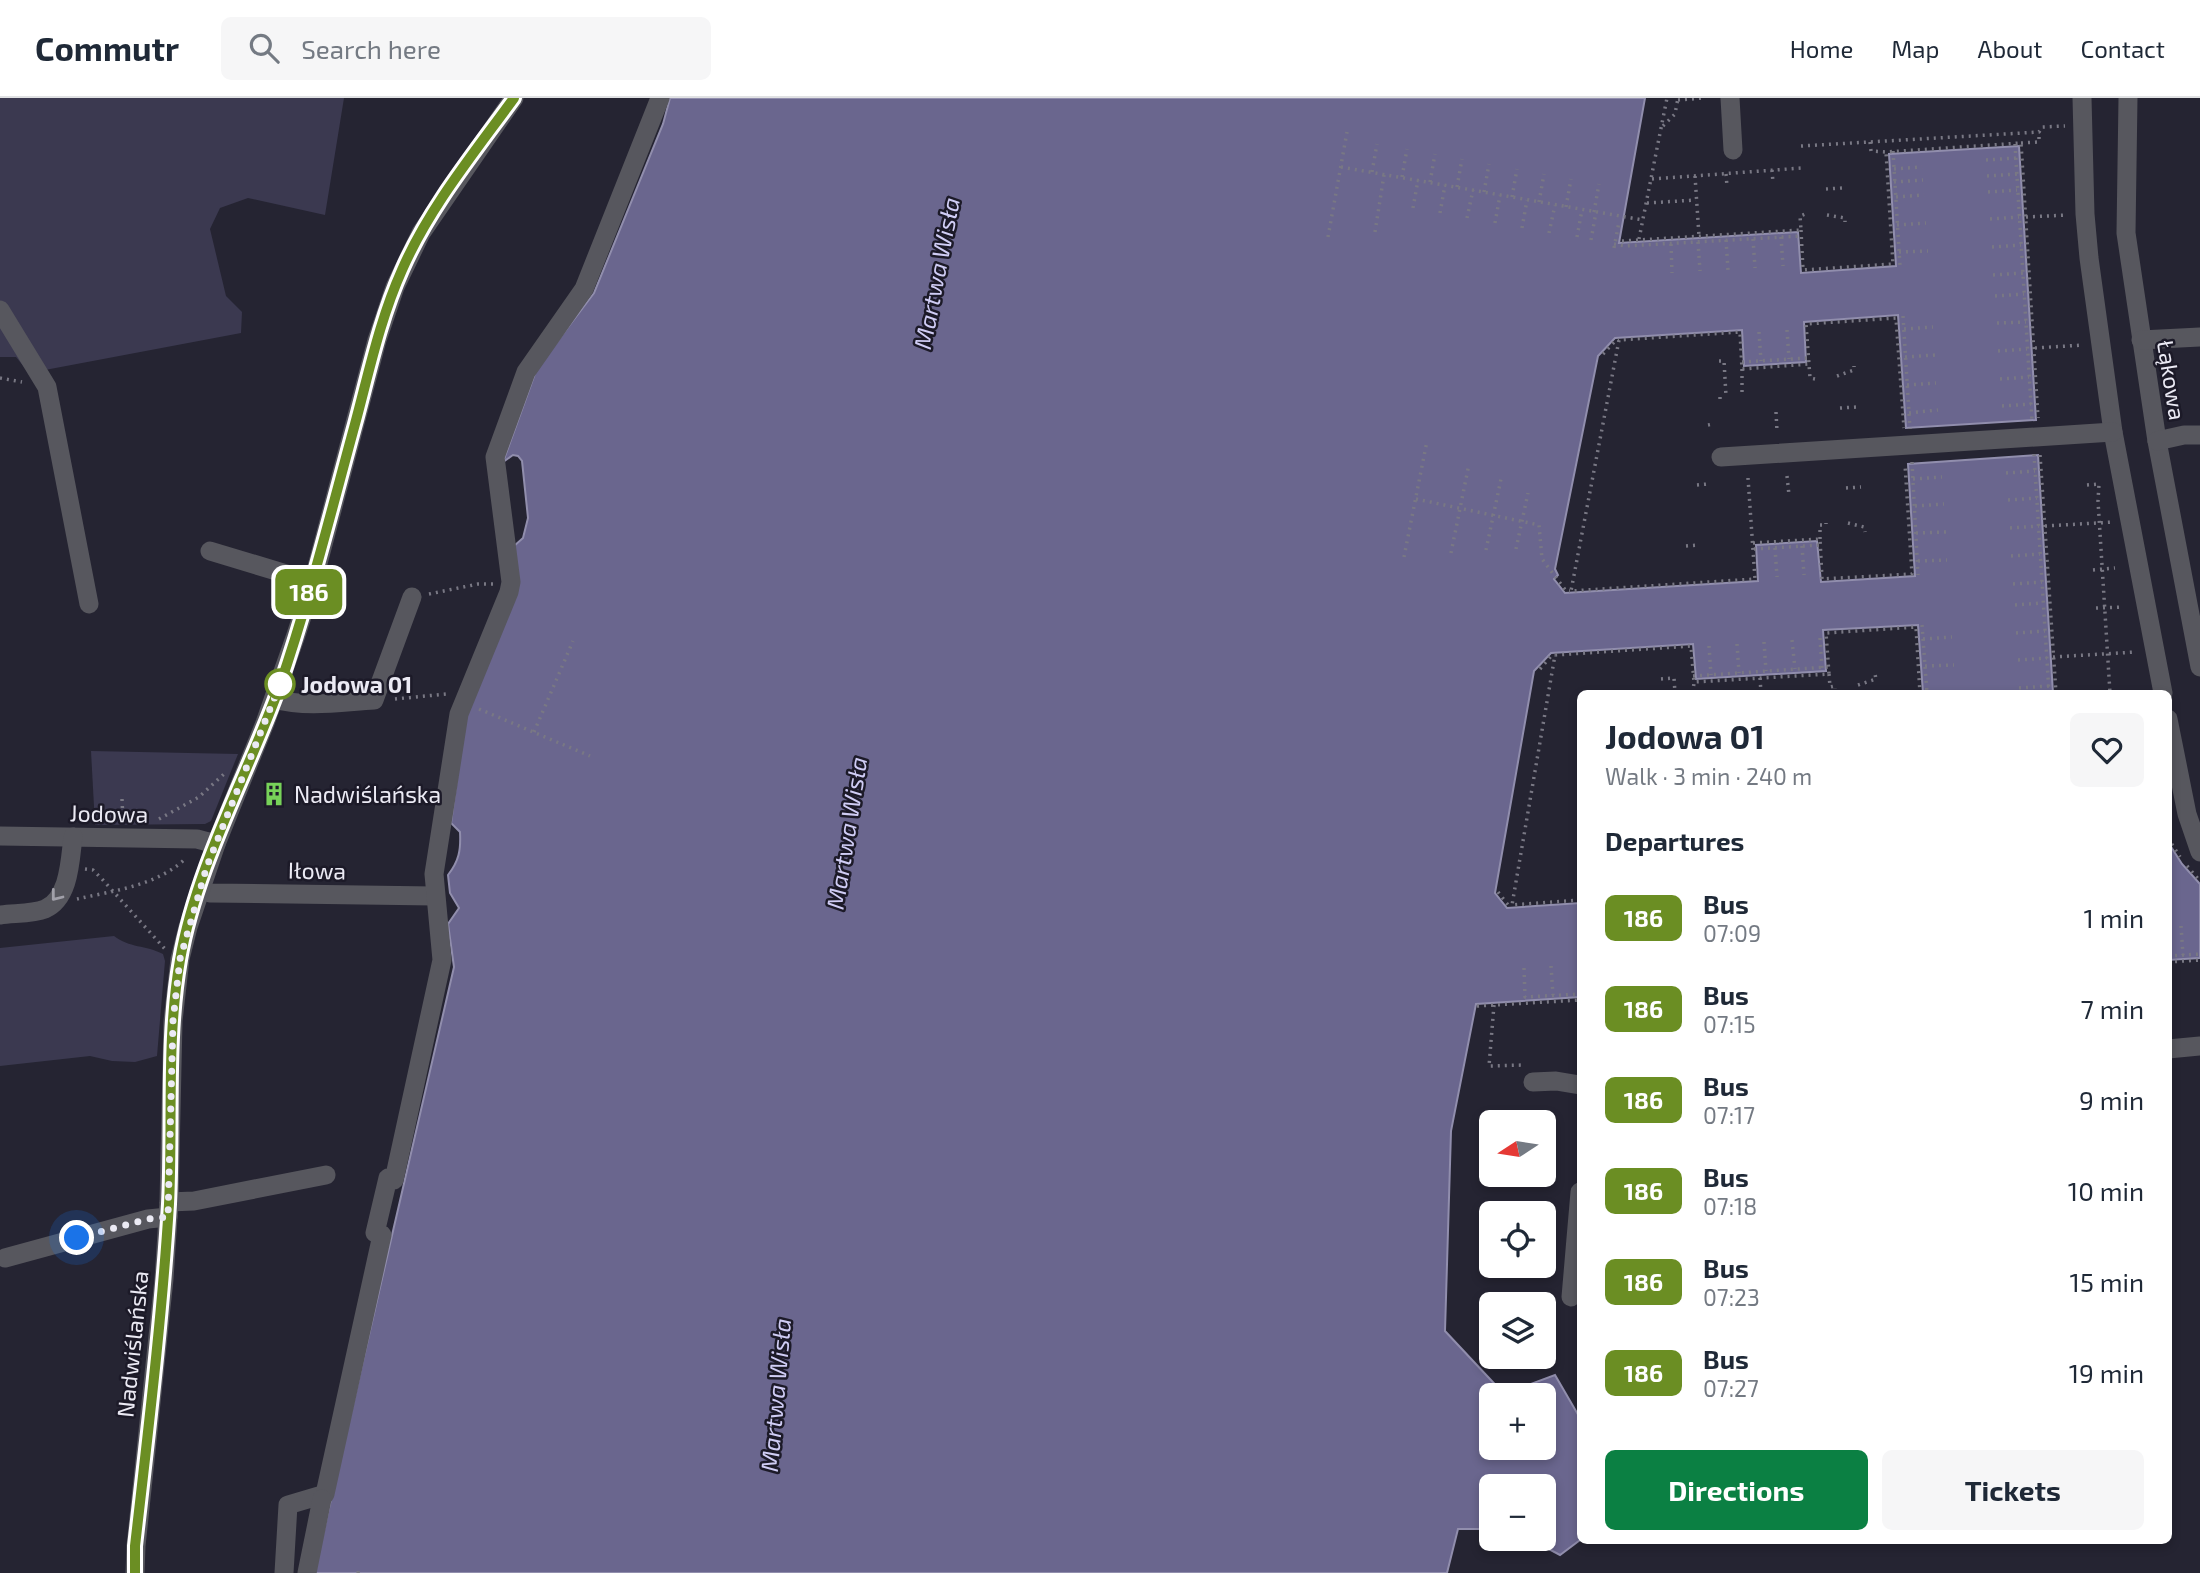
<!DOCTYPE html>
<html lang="en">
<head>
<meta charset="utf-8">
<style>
	:root { --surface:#fff; --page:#f6f6f7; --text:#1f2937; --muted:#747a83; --line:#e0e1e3; --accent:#0b8043 }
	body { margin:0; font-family:"Exo 2",sans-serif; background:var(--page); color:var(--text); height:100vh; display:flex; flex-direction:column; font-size:26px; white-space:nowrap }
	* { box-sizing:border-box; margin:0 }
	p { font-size:23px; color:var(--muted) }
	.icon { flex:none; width:38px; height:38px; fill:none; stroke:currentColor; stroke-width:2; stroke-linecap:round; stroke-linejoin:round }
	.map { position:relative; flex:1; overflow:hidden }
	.sheet { position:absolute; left:1577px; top:592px; width:595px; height:854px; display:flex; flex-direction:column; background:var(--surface); border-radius:10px; box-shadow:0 4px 10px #0003 }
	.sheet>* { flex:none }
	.badge { padding:0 14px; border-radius:10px; font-size:24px; line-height:46px }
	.needle { width:46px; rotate:258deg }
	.fabs { position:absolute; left:1479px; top:1012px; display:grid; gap:14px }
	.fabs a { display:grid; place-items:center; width:77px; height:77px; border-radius:10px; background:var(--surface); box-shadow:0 4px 10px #0003; font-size:35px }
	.you { position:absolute; width:35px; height:35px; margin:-18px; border:5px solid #fff; border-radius:50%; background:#1a73e8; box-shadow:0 0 0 10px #1a73e833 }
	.map>.badge { position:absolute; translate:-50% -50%; box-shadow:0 0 0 4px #fff }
	h2 { padding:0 28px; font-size:26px; line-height:63px }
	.round { display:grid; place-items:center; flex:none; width:74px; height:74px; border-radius:10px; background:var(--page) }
	.summary { display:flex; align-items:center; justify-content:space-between; height:119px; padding:0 28px }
	h1 { font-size:33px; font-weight:700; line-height:52px }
	.button { display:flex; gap:14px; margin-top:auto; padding:14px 28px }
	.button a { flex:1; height:80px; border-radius:10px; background:var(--accent); color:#fff; font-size:28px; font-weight:700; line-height:80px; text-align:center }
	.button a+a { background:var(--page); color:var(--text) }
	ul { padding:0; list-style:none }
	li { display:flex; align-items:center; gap:21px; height:91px; padding:0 28px }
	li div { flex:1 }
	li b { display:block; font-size:26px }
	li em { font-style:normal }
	li .badge { min-width:77px; font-weight:700; text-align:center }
	header { display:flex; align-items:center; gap:42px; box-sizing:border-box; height:98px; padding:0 35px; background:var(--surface); border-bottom:2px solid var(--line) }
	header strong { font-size:33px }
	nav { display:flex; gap:38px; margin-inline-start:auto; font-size:24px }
	.search { width:490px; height:63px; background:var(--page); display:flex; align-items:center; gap:18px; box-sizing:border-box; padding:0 24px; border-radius:10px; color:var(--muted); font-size:26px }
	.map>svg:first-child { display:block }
</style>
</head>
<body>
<header>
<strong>Commutr</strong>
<div class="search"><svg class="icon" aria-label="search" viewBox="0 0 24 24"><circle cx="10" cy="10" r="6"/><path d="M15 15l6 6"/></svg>Search here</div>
<nav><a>Home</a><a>Map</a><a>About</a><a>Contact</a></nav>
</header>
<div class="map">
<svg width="2200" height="1475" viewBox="0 0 2200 1475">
	<rect width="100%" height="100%" fill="#252432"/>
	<g fill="#3b3950">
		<polygon points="0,0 344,0 325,117 248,100 220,110 210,131 226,198 242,214 241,235 29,275 16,259 0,259"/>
		<polygon points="91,653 238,656 211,723 205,726 95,727"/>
		<path d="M114 838C129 850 146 847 163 856L165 863 157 958 135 964 112 963 90 958 0 968V850Z"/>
	</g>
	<g fill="#6a668e" stroke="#918ead" stroke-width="2" fill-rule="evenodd">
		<path d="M670 0H1645L1619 145 1798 134 1801 175 1896 168 1889 56 2019 48 2036 322 1906 330 1898 217 1804 224 1806 264 1744 268 1742 232 1615 240 1598 258 1555 471 1558 477 1554 481 1565 495 1758 483 1756 447 1817 443 1821 484 1915 478 1908 366 2038 357 2053 595H1923L1918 527 1823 532 1826 573 1696 581 1693 546 1551 555 1534 573 1495 795 1507 810 1580 805V899L1476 906 1451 1033 1445 1233 1504 1296 1555 1277 1580 1320V1442L1560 1457 1528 1440H1544V1388H1491V1431H1458L1447 1475H314L454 869 448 826 459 810 450 795 448 777C459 763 461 752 460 734L451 725 465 619 514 448 523 440 528 420 522 363 518 358 513 357 503 364 537 270 594 195 663 26ZM1491 1297H1544V1349H1491Z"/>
		<polygon points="2168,744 2182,766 2200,786 2200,860 2168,862"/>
	</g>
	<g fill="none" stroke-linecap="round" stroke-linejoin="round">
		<g stroke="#797884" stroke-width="3.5" stroke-dasharray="2 5" stroke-linecap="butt">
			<polyline points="1678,2 1703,0"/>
			<polyline points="1663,28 1675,16 1678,0"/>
			<polyline points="1870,44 1871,53 1886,54 2021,45 2038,320"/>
			<polyline points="2021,45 2039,44 2039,34"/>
			<polyline points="2015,46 2032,323"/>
			<polyline points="1801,48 2039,34 2042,29 2065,28"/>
			<polyline points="1893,53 1900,168"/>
			<polyline points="1986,62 2016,60"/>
			<polyline points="1341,69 1643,122"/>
			<polyline points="1894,71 1922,69"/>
			<polyline points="1772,72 1773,85"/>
			<polyline points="1372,74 1377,46"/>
			<polyline points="1726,76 1727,88"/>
			<polyline points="1695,78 1699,138"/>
			<polyline points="1987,78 2017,76"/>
			<polyline points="1402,79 1407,51"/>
			<polyline points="1652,81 1802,70"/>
			<polyline points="1430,84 1435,56"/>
			<polyline points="1894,84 1923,82"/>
			<polyline points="1457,89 1462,61"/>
			<polyline points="1826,91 1842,90"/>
			<polyline points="1484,94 1489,66"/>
			<polyline points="1988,94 2017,92"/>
			<polyline points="1512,99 1517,71"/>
			<polyline points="1896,99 1924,97"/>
			<polyline points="1539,104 1544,76"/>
			<polyline points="1647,105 1696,102"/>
			<polyline points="1566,109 1571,81"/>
			<polyline points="1413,110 1418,82"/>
			<polyline points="1594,114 1599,86"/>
			<polyline points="1440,115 1445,87"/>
			<polyline points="1827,117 1845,120 1845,124"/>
			<polyline points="2026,119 2067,117"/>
			<polyline points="1467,120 1473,92"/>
			<polyline points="1990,121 2019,119"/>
			<polyline points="1495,125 1500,97"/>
			<polyline points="1897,127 1926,125"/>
			<polyline points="1522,130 1527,102"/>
			<polyline points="1801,132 1803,172 1893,166 1886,54"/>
			<polyline points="1375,134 1384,77"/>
			<polyline points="1549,135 1555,107"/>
			<polyline points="1328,139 1347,34"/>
			<polyline points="1577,139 1582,112"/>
			<polyline points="1781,139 1783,168"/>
			<polyline points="1639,141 1667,0"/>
			<polyline points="1753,141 1755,170"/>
			<polyline points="1591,142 1596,114"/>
			<polyline points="1726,142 1728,172"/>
			<polyline points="1622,143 1801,132 1800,118 1805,116"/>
			<polyline points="1698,144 1700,173"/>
			<polyline points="1614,146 1625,148 1801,138"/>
			<polyline points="1671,146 1672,175"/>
			<polyline points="1992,149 2021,147"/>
			<polyline points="1614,150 1619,124"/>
			<polyline points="1899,154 1928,153"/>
			<polyline points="1993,177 2023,175"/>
			<polyline points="1995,198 2024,196"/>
			<polyline points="1903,218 1910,331"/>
			<polyline points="1997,225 2026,224"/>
			<polyline points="1904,231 1933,229"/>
			<polyline points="1787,232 1789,261"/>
			<polyline points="1759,234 1761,263"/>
			<polyline points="2035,250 2083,247"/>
			<polyline points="1998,253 2027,251"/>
			<polyline points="1603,256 1616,242 1619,242"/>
			<polyline points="1905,259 1935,257"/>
			<polyline points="1719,263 1724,263 1726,298"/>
			<polyline points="1742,264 1808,260"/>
			<polyline points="1742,271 1742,297"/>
			<polyline points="1837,278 1854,272 1854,268"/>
			<polyline points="0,280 22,284"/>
			<polyline points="1815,281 1810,280 1806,226 1896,220 1904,330"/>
			<polyline points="2000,281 2029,279"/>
			<polyline points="1907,287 1936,285"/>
			<polyline points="1720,299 1720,301"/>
			<polyline points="2002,308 2031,306"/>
			<polyline points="1840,310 1857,309"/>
			<polyline points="1776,314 1777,333"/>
			<polyline points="1909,315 1938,312"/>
			<polyline points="1708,327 1713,326"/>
			<polyline points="2034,356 2049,595"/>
			<polyline points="2040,357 2056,595"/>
			<polyline points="1912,364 1918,477"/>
			<polyline points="2006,375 2035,373"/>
			<polyline points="1787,378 1789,397"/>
			<polyline points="1748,380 1755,481 1571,493 1619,242 1740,234 1742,271 1809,266"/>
			<polyline points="1913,381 1942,379"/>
			<polyline points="1697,387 1708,386"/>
			<polyline points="2087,387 2099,386 2098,403 2110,595"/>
			<polyline points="1846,390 1861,389"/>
			<polyline points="1416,401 1539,427 1542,461 1566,493 1570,493"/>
			<polyline points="2008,402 2037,400"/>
			<polyline points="1915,408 1944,406"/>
			<polyline points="1848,425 1864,429 1865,434"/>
			<polyline points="2045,428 2114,424"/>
			<polyline points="2010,430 2039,428"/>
			<polyline points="1916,435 1946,434"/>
			<polyline points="1820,441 1820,427 1826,427 1826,425"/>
			<polyline points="1753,445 1820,441 1822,481 1912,476 1905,366"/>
			<polyline points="1686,448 1699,447"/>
			<polyline points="1802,448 1804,477"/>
			<polyline points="1775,450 1777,479"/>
			<polyline points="1516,451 1528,395"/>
			<polyline points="1754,451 1820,447"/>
			<polyline points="1486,452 1501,381"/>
			<polyline points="1451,455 1469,366"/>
			<polyline points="2011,458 2040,456"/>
			<polyline points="1404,459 1427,343"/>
			<polyline points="1918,463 1947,462"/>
			<polyline points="2093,472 2115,470"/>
			<polyline points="2013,486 2042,484"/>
			<polyline points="429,496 478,486 494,486"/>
			<polyline points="2015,507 2043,505"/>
			<polyline points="2096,510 2123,509"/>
			<polyline points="1922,527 1927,595"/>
			<polyline points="2016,535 2045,533"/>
			<polyline points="1820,540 1822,570"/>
			<polyline points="1923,541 1952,539"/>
			<polyline points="1792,542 1795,571"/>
			<polyline points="1764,544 1766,573"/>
			<polyline points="1737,546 1739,575"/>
			<polyline points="1709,548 1711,577"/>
			<polyline points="2053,559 2136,554"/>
			<polyline points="2018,562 2047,560"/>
			<polyline points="1925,568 1954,567"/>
			<polyline points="1540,571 1552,557 1555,557"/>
			<polyline points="1829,576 1830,589 1835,588 1835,591"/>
			<polyline points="1693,578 1828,569"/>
			<polyline points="1760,580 1761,595"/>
			<polyline points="1661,581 1674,580 1675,595"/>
			<polyline points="1858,587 1876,581 1875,576"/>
			<polyline points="2019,590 2049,588"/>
			<polyline points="1693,595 1694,584"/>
			<polyline points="1945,595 1956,594"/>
			<polyline points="395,601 446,596"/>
			<polyline points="479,611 590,658"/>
			<polyline points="534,634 573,543"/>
			<polyline points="122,701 123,723"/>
			<polyline points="159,721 199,699 224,676"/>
			<polyline points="2168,740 2180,759"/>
			<polyline points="2187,768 2200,783"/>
			<polyline points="85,771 93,772 102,781 165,851"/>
			<polyline points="1498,794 1508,807 1512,807"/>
			<path d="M77 801C113 793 159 787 186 760"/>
			<polyline points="1580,802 1512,807 1555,557 1691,548 1694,584 1829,576 1826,535 1916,529 1920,595"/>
			<polyline points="2181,828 2183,857"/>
			<polyline points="2168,858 2200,856"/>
			<polyline points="2168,864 2200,862"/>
			<polyline points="1579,866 1580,885"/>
			<polyline points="1551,868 1553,897"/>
			<polyline points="1524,870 1525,899 1580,896"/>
			<polyline points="1494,907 1489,968 1524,967"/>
			<polyline points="1477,908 1580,902"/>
			<polyline points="358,1475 359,1470"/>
		</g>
		<g stroke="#57575e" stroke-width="19">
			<polyline points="1730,0 1733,52"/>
			<polyline points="2082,0 2085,116 2089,160 2113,334 2163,595"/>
			<polyline points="2128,0 2126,135 2157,343 2200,569"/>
			<polyline points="0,212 47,289 89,506"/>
			<polyline points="2141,242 2200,239"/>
			<polyline points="2157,343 2184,337 2200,337"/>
			<polyline points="1721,359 2113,334"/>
			<polyline points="210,453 313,484"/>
			<path d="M274 601C307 610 341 604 374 602L412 499"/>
			<polyline points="2168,621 2187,716 2200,754"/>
			<polyline points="0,738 197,741 216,746"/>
			<polyline points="200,791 210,795 434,798"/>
			<path d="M0 817C13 815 33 816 45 811 70 800 70 761 73 739"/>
			<polyline points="2168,951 2200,948"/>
			<polyline points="1533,984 1556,983 1580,987"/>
			<polyline points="169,1104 194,1103 326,1077"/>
			<polyline points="5,1160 148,1121 168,1119"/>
			<polyline points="1571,1199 1580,1094"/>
			<polyline points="135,1475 136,1448 164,1181 169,1104 173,923 180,861 188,829 216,746 265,625 296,537 313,484 377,242 395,189 421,135 514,0"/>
			<polyline points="284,1475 288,1407 325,1396 382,1137 375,1135 388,1080 394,1082 442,862 434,776 459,616 509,494 511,484 495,359 526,274 584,191 660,0"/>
			<polyline points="307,1475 322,1401"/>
		</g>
	</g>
	<defs><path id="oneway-chevron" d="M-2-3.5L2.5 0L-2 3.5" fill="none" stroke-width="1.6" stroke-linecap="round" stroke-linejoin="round" transform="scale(1.75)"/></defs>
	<use stroke="#a1a0a9" href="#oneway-chevron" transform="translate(56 798) rotate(128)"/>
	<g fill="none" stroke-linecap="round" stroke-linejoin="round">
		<g stroke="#fff" stroke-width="16">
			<path id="line" d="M135 1475V1448C148 1334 162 1220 169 1106 173 1025 166 942 180 862 196 769 247 678 279 590 309 503 331 414 355 326 369 274 380 221 402 172 429 110 474 55 514 0"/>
		</g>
		<use href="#line" stroke="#6b8e23" stroke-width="10"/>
		<polyline stroke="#ebeaf4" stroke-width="7" stroke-dasharray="0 12.6" points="77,1140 148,1121 168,1119 173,923 180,861 207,768 280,586"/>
	</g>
	<defs>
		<g id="building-bare" transform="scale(1.89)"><path d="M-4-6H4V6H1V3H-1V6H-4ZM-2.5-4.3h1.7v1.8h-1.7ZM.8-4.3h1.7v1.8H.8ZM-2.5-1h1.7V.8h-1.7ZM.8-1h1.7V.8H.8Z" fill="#77d259" stroke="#1c1a28" stroke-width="2.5" paint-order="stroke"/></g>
	</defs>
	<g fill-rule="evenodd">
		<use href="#building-bare" x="274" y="696"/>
	</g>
	<circle fill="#fff" stroke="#6b8e23" stroke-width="3.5" cx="280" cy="586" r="14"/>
	<g text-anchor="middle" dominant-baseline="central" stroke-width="5" stroke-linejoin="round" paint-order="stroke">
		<g font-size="23" fill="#ebeaf4" stroke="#1c1a28">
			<text transform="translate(2172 282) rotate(81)">Łąkowa</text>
			<text transform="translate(109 715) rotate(1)">Jodowa</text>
			<text transform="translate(317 772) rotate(1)">Iłowa</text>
			<text transform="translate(132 1246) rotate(-84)">Nadwiślańska</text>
		</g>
		<g font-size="23" font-weight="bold" fill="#ebeaf4" stroke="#1c1a28" text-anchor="start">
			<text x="301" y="586">Jodowa 01</text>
		</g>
		<g font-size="23" fill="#ebeaf4" stroke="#1c1a28" text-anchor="start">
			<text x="294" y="696">Nadwiślańska</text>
		</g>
		<g font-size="24" font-style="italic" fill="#d0cdf5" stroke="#1c1a28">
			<text transform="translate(936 175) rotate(-79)">Martwa Wisła</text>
			<text transform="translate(846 735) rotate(-81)">Martwa Wisła</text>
			<text transform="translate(775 1297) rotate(-85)">Martwa Wisła</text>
		</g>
	</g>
</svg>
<div class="fabs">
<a><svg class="needle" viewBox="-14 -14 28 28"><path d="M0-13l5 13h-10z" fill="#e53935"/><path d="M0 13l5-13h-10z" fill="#747a83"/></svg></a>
<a><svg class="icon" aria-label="locate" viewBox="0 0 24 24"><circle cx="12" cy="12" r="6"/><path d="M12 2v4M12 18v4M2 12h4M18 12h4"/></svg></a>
<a><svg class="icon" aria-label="layers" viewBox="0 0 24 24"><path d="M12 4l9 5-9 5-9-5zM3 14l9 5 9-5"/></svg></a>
<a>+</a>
<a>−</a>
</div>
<div class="you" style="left:77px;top:1140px"></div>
<b class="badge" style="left:309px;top:494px;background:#6b8e23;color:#fff">186</b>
<section class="sheet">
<div class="summary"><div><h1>Jodowa 01</h1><p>Walk · 3 min · 240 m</p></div><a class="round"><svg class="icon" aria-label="heart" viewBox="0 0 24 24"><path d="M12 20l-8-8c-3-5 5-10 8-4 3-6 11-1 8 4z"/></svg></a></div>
<h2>Departures</h2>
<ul>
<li><span class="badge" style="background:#6b8e23;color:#fff">186</span><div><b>Bus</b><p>07:09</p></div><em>1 min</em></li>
<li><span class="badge" style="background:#6b8e23;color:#fff">186</span><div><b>Bus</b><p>07:15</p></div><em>7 min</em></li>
<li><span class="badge" style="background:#6b8e23;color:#fff">186</span><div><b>Bus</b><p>07:17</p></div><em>9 min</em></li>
<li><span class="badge" style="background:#6b8e23;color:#fff">186</span><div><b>Bus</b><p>07:18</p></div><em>10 min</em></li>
<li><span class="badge" style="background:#6b8e23;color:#fff">186</span><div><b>Bus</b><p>07:23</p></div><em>15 min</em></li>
<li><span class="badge" style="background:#6b8e23;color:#fff">186</span><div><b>Bus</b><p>07:27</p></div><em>19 min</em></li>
</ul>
<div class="button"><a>Directions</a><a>Tickets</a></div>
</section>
</div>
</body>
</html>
